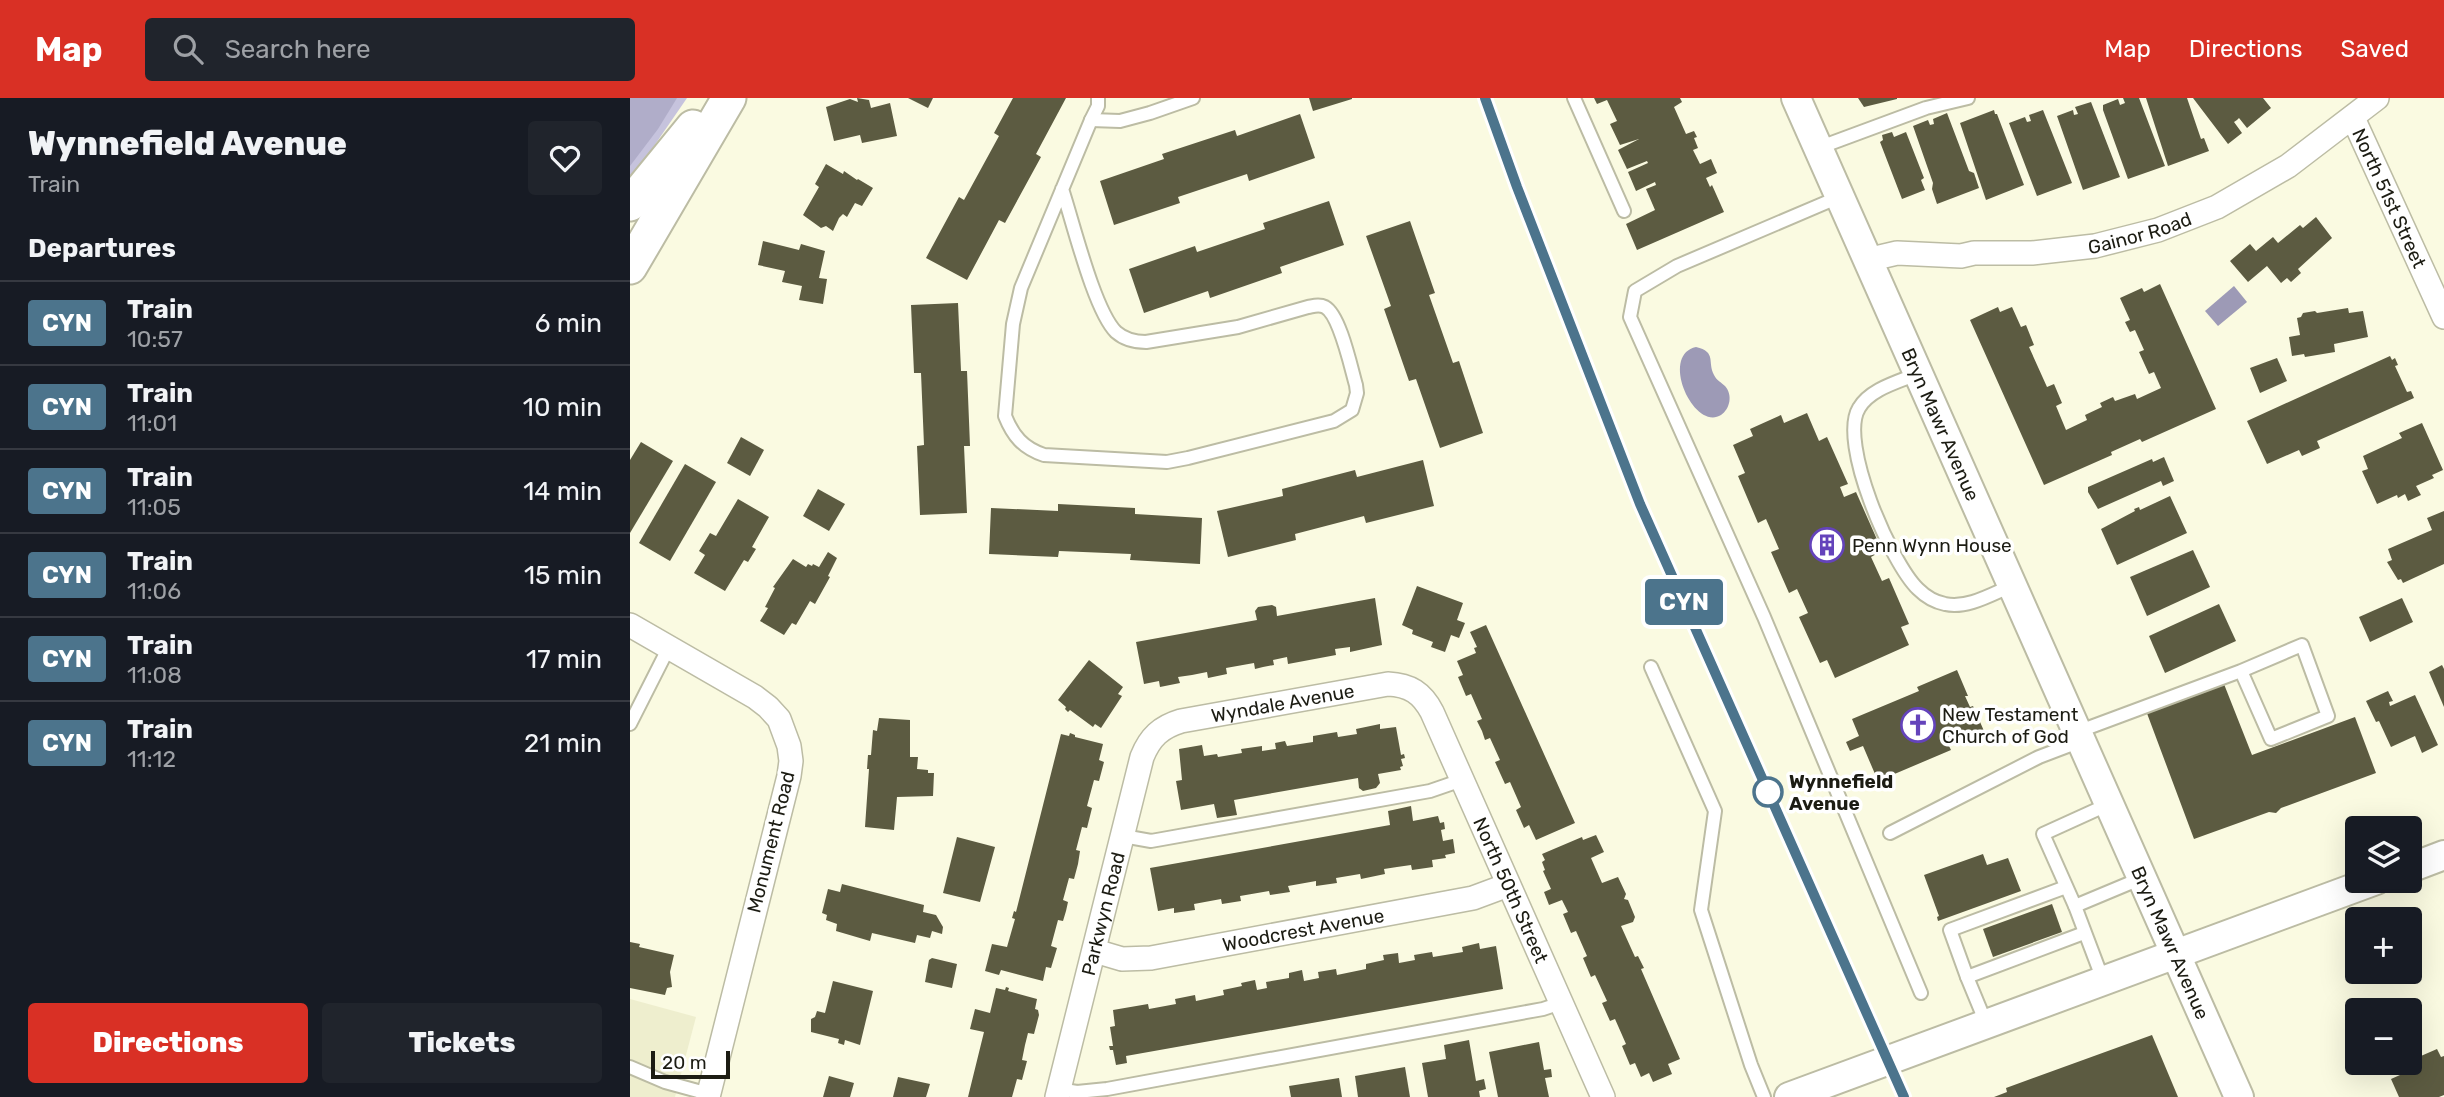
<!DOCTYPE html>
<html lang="en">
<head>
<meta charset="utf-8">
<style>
	:root { --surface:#171b24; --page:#20242c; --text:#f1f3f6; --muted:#9ea1a6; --line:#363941; --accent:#d93025 }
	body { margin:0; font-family:Rubik,sans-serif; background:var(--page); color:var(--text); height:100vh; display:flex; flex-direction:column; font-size:26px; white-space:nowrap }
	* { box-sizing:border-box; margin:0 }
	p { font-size:23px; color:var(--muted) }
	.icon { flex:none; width:38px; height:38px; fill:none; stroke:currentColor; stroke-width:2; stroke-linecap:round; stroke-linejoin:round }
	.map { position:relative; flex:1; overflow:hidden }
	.panel { display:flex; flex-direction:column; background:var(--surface); width:630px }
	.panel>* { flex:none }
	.badge { padding:0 14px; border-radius:5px; font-size:24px; line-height:46px }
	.tools { position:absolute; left:1715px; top:718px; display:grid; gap:14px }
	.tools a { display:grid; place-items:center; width:77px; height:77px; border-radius:7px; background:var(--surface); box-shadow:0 7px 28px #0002; font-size:35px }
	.scale { position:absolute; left:21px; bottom:18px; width:79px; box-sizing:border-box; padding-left:7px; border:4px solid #1c1c13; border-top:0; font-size:19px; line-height:24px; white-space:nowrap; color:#1c1c13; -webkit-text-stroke:5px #fff; paint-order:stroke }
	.map>.badge { position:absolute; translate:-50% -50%; box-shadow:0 0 0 4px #fff }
	h2 { padding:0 28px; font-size:26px; line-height:63px }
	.round { display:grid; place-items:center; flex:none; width:74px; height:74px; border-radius:7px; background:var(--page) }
	.head { display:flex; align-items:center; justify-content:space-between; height:119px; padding:0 28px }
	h1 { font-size:33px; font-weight:800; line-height:52px }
	.cta { display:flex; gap:14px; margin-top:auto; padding:14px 28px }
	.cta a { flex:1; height:80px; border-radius:7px; background:var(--accent); color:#fff; font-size:28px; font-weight:800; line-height:80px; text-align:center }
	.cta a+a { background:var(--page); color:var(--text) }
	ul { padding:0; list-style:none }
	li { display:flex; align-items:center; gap:21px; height:84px; padding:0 28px; border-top:2px solid var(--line) }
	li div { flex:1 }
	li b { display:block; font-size:26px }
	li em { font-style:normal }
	li .badge { min-width:77px; font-weight:700; text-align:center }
	header { display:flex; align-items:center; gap:42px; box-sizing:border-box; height:98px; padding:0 35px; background:var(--accent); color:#fff }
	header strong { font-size:33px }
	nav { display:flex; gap:38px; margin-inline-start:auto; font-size:24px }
	.search { width:490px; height:63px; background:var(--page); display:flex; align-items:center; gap:18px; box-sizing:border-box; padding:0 24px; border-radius:7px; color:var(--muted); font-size:26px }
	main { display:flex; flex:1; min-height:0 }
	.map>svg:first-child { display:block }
</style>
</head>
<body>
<header>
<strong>Map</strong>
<div class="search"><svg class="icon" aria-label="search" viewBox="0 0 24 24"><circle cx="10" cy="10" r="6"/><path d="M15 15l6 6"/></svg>Search here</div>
<nav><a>Map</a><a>Directions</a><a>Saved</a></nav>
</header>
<main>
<section class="panel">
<div class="head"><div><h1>Wynnefield Avenue</h1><p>Train</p></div><a class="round"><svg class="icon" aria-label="heart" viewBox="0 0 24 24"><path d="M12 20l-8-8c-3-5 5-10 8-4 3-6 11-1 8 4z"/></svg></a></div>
<h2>Departures</h2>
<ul>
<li><span class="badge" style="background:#4c748c;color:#fff">CYN</span><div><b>Train</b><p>10:57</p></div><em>6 min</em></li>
<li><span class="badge" style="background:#4c748c;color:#fff">CYN</span><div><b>Train</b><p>11:01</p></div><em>10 min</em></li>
<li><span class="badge" style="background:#4c748c;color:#fff">CYN</span><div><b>Train</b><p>11:05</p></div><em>14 min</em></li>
<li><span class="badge" style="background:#4c748c;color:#fff">CYN</span><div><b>Train</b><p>11:06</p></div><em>15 min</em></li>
<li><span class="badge" style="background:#4c748c;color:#fff">CYN</span><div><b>Train</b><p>11:08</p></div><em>17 min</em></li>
<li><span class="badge" style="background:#4c748c;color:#fff">CYN</span><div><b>Train</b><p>11:12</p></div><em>21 min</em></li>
</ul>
<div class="cta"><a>Directions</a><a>Tickets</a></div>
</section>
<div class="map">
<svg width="1814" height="999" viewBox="0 0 1814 999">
	<rect width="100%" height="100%" fill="#fafae1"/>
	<polygon fill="#eeeece" points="0,901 66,919 45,999 0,999"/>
	<polygon fill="#c6c3dd" points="0,0 57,0 0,83"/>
	<polygon fill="#b0adc9" points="0,0 47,0 28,31 0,68"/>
	<g fill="#9d9ab6">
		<polygon points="1604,188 1617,204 1588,228 1575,213"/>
		<path d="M1066 249C1087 254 1077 264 1084 277 1087 283 1091 284 1095 288 1103 297 1100 311 1091 317 1064 334 1029 257 1066 249Z"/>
	</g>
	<g fill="#5c5b41">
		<polygon points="227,0 239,2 241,10 260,5 267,38 232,45 230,37 204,43 196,9 220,1 228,4"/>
		<polygon points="278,0 303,0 298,10"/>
		<polygon points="383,0 436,0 406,56 411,59 375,125 369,122 337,182 296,160 329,99 334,102 369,38 364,35"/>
		<polygon points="679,0 722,0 722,1 683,13"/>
		<polygon points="964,0 1050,0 1052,4 1044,9 1056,36 1064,33 1067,39 1064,40 1068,50 1063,52 1070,66 1081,61 1087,75 1076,80 1080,89 1082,87 1094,114 1007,152 996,126 1025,112 1016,91 1026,87 1025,84 1006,93 998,74 1018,65 1017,63 997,71 988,52 1009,41 990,47 980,26 987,23 977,2 967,6"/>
		<polygon points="1228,0 1267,0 1267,1 1234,9"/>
		<polygon points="1493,0 1509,0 1535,68 1498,81 1473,12 1473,7 1488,1 1490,7 1495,5"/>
		<polygon points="1516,0 1557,0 1571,41 1574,40 1579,53 1538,68"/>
		<polygon points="1563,0 1633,0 1641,10 1617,30 1609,20 1607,22 1604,24 1612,35 1598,46"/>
		<polygon points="1461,4 1490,79 1453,92 1427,18 1443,12 1444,17 1448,16 1445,9"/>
		<polygon points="1364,12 1365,16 1367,16 1394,87 1356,102 1330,25"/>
		<polygon points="1413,12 1442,85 1407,98 1379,25 1395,19 1397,24 1401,23 1399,17"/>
		<polygon points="1317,15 1339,73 1344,75 1349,90 1307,106 1302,91 1303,85 1283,28 1298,22 1300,27 1304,26 1303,21"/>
		<polygon points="670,16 685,60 619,83 617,76 548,99 550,105 484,127 470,83 534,61 532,56 605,32 607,38"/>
		<polygon points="1262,34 1264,39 1276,34 1294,80 1291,82 1295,92 1272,101 1250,44 1253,42 1252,37"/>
		<polygon points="196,66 213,76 214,73 227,82 228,81 243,90 232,108 225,105 217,119 213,116 209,120 203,133 196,128 191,130 173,117 189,89 185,86"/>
		<polygon points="699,103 714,147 650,169 652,175 580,200 578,193 514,215 499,171 565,148 567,154 635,131 633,125"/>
		<polygon points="1686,119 1702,140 1668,171 1671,175 1661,184 1657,180 1651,185 1637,168 1618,184 1600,163 1620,146 1626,153 1643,139 1648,145 1670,127 1673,130"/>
		<polygon points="780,123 805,195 799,197 823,265 829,263 853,335 810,350 786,281 779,283 754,211 761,208 736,138"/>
		<polygon points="133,143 169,152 171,146 195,153 189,180 197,181 193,206 169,202 172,188 152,184 155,173 128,167"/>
		<polygon points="1530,186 1586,311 1512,344 1510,341 1481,354 1482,357 1414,387 1340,222 1368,209 1370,214 1382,209 1391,229 1396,227 1404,247 1399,249 1417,289 1424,286 1432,305 1426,308 1436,332 1457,322 1455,317 1472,309 1470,305 1483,299 1485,303 1505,296 1507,301 1531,290 1524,274 1519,276 1509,254 1514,252 1505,232 1500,234 1495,224 1500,222 1490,200 1512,190 1514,194"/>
		<polygon points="328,205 331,273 337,273 340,348 334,348 337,415 290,417 287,348 294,347 291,275 284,275 281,207"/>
		<polygon points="1718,210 1719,215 1733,213 1738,239 1704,246 1705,254 1675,259 1674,256 1662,258 1659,239 1670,237 1667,220 1671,219 1673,215 1685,213 1687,215"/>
		<polygon points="1760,258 1762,262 1765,260 1768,267 1765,268 1777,294 1781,293 1784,300 1687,343 1690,350 1672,358 1669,352 1637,366 1617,323"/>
		<polygon points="1647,260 1657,283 1630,295 1620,270"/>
		<polygon points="1177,315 1189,343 1197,339 1218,386 1210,389 1214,399 1226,394 1249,446 1245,448 1248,455 1241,459 1252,483 1259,480 1279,526 1271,529 1279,547 1205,580 1197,562 1190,565 1169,519 1178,515 1167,491 1159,495 1141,454 1149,451 1136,421 1128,425 1108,378 1115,375 1103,347 1123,338 1120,331 1151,317 1154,325"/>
		<polygon points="1792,325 1813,372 1802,377 1804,380 1786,388 1791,397 1778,403 1775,396 1768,400 1767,397 1747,406 1732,373 1738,371 1733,358 1772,340 1769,335"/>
		<polygon points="111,339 134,352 120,378 97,365"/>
		<polygon points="11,344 43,363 0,435 0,362"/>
		<polygon points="1534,359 1544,383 1533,388 1531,383 1468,411 1458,394 1458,389 1522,361 1523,364"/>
		<polygon points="793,362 804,408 736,425 734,418 665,436 666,442 598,459 587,413 653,398 652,391 725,372 727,379"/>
		<polygon points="55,366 86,384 40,463 9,445"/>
		<polygon points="188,391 215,406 199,433 173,418"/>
		<polygon points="1540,398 1557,435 1487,467 1471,431 1505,413 1504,411 1509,409 1510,412"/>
		<polygon points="108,401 139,419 122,449 126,451 118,464 114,462 95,493 64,475 75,457 69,453 80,435 86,438"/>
		<polygon points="428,406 505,410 505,416 572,420 570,466 500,462 501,456 429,453 428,459 359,456 361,410 428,413"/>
		<polygon points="1814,413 1814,466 1773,485 1771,481 1768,482 1757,464 1762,462 1758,451 1802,432 1797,420"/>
		<polygon points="1563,452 1580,489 1517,518 1500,479"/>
		<polygon points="198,454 207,460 198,478 200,479 185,506 180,503 166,527 162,525 154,537 130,523 138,510 135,509 145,490 143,489 163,461 176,469 178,466 182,468 183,466 189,469"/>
		<polygon points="787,488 833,505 827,522 835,525 829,540 821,537 815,554 801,549 803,544 782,536 783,532 772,527"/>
		<polygon points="745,500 752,547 720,554 720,549 705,551 706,557 658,566 657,559 643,562 644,567 633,569 625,571 624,565 596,570 597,576 578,580 577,574 562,577 548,579 550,585 530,589 529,583 514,586 506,544 627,522 625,513 628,509 642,507 646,509 647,518"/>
		<polygon points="1772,500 1783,524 1740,544 1729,519"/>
		<polygon points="1589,506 1606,543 1535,575 1519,538"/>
		<polygon points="856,527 945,725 906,742 899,727 894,730 886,712 891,709 880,684 875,686 865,664 870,662 860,640 855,642 852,633 847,623 852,621 841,596 836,598 828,579 833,577 827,563 846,555 844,550 847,549 840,534"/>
		<polygon points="459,562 493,589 488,596 492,598 471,630 465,626 463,629 440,612 438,614 435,611 436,609 428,602"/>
		<polygon points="1812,567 1814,571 1814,609 1799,574"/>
		<polygon points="1327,572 1338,598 1335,598 1340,609 1343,608 1354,633 1319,648 1321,652 1248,683 1233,648 1220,653 1216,644 1229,638 1222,621 1289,593 1287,589"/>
		<polygon points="1592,581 1622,657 1725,619 1746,675 1651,710 1646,715 1639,714 1564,741 1515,610"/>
		<polygon points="1758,593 1763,603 1759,604 1760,608 1785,597 1808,647 1792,655 1785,638 1761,649 1749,623 1746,624 1736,603"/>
		<polygon points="249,620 280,622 280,659 288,659 287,671 298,672 298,675 304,675 303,698 267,699 264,732 235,729 239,671 237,671 238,657 241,657 243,632 247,633"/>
		<polygon points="750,626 750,631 766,629 771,657 774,656 775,660 771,661 773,668 770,669 771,672 748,676 750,685 746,690 733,693 729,690 728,680 604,702 607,717 587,720 584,706 551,712 546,683 552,682 549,651 572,647 574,658 587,656 588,659 612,655 611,651 632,648 632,653 646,651 645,645 655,643 657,648 683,644 683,638 707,634 708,639 727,636 726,631"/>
		<polygon points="440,635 445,637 445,639 473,646 469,662 474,664 469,683 464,682 457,708 462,710 457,730 452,729 446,752 450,753 448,766 444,781 439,780 433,802 438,804 436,813 433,823 428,822 421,848 427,850 421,870 416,869 413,883 371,872 369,877 355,873 362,846 377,849 385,821 382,820 384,813 386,814 431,636 439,638"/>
		<polygon points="781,708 783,723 808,718 810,725 814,724 815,731 811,732 813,743 823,741 825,755 815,757 816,760 802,762 803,769 782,772 781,767 767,769 754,771 755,776 731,781 730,776 706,780 707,785 686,788 686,783 658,788 660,794 640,797 639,793 610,798 611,803 592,806 591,801 564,806 565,812 544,815 544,810 528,813 520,770 760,727 758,713"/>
		<polygon points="966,737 974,754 961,760 972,785 988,779 996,796 994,801 998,802 1005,819 1003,824 991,828 1005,859 1008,858 1014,870 1011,871 1050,961 1038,966 1042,976 1023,984 1019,975 1011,979 1005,965 1000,967 992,948 996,946 985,921 980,923 972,905 977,903 965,877 961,879 953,860 957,858 946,833 941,835 933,816 938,814 932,802 919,807 914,794 921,791 913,773 915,772 912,764 915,762 912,756 952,739 953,742"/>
		<polygon points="327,739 365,749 350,804 313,795"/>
		<polygon points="1353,756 1357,767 1378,760 1391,793 1308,823 1307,819 1309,818 1294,777"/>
		<polygon points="212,786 294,807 293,814 306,817 313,829 312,836 302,833 300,840 287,837 285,845 242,835 240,843 206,833 207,826 196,822 197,817 192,815 198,791 210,794"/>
		<polygon points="1422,806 1432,834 1363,859 1353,831"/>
		<polygon points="0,844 10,846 9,849 44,857 40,874 42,889 37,890 35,897 0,890"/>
		<polygon points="849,845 850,851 866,848 873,891 496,958 497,965 486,967 483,952 480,952 479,948 483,948 480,929 485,928 483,912 518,906 519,911 546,906 545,901 565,897 566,903 594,897 593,892 612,888 611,885 625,882 627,892 637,890 636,884 659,880 659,875 672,872 674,883 689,880 688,874 706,871 707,877 736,871 736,866 754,862 753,857 768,855 769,865 785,862 784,857 802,854 803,859 833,854 832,849"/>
		<polygon points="302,860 327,866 322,890 295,884 299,862"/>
		<polygon points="203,883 243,893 230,947 215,942 214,947 208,945 209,941 181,934 181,921 185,919 187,913 195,915"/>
		<polygon points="376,889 379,890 378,893 407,901 405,911 408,912 409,917 404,936 398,935 395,947 392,962 397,963 392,982 387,981 382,999 338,999 354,934 340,931 345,911 360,915 366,890 375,892"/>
		<polygon points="1522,937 1548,999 1364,999 1377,994 1376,990"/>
		<polygon points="839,942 846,983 854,981 856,991 849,993 850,999 798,999 792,965 816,961 814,947"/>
		<polygon points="909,944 914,972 921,971 922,979 915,980 919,999 868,999 859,954"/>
		<polygon points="1807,951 1811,959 1814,958 1814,997 1809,999 1769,999 1761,981 1788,969 1784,961"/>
		<polygon points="775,969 780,999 728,999 725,978"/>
		<polygon points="199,978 224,985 220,999 193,999"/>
		<polygon points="268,979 300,986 296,999 263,999"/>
		<polygon points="709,980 712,999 661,999 659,988"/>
	</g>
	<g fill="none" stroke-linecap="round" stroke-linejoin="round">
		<g stroke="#bcbca4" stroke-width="16">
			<g id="service">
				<polyline points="944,0 994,113"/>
				<polyline points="461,22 490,23 520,15 563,0"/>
				<polyline points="1188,50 1296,10 1338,0"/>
				<path d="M432 91C443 124 464 212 486 234 495 242 505 244 516 244L608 229 678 209C684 208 689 206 695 209 710 217 721 270 726 287L727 295 722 312 704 323 558 360 537 364 414 357C393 350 383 338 375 318L383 226 391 190 461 22 468 8V0"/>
				<polyline points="1209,99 1047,168 1005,193 1000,219 1134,519 1291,895"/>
				<path d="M1287 276C1268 284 1240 291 1229 310 1208 344 1261 465 1288 491 1295 498 1305 504 1315 506 1337 511 1362 496 1381 488"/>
				<polyline points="1021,569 1085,713 1071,812 1121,967 1134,999"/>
				<polyline points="0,626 39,549"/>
				<polyline points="1447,634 1611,573 1672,547 1698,618 1641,641 1611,573"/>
				<polyline points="1260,735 1409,659 1451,643"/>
				<polyline points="493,738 521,743 800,693 832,682"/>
				<polyline points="1436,789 1320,832 1337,879 1454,835"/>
				<polyline points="1445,808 1512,780"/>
				<polyline points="1337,879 1356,925"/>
				<polyline points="1473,882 1445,808 1413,736 1479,706"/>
				<polyline points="0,969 35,984 79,996"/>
				<polyline points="428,991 447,994 477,991 913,911 931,905"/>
			</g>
		</g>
		<g stroke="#bcbca4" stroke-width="26">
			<g id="minor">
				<path id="s1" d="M1723 20 1814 219"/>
				<path id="s2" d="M1237 162 1267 155 1331 158 1344 155H1402L1465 148 1528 132 1587 109 1658 68 1747 0"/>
				<polyline points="0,527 125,599 138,609 149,621 159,648 161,663 159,678 78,999"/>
				<path id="s3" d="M465 853 492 861 521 860 843 800 878 787"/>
				<path id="s4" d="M427 999 512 659C520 639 531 629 551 623L758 586C780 587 792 595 802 614L973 999"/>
			</g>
		</g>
		<g stroke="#bcbca4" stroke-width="32">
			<g id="tertiary">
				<path id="s5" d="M1166 0 1609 999"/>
				<polyline points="1780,770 1814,757"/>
				<polyline points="1159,999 1746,782"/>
			</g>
		</g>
		<g stroke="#bcbca4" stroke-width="37">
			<g id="secondary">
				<polyline points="0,106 63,29"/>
				<polyline points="0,169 99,0"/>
			</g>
		</g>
		<use href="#service" stroke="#fff" stroke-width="12"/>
		<use href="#minor" stroke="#fff" stroke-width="23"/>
		<use href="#tertiary" stroke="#fff" stroke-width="28"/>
		<use href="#secondary" stroke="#fff" stroke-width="33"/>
		<polyline stroke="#7a7a6a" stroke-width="5" stroke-dasharray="9 9" stroke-linecap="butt" points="855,0 887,89 1010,406 1274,999"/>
	</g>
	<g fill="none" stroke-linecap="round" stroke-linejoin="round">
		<g stroke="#fff" stroke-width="16">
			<polyline id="line" points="855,0 887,89 1010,406 1274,999"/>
		</g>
		<use href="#line" stroke="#4c748c" stroke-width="10"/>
	</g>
	<defs>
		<g id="building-ring" transform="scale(1.75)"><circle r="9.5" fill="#fff" stroke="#6443bb" stroke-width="1.5"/><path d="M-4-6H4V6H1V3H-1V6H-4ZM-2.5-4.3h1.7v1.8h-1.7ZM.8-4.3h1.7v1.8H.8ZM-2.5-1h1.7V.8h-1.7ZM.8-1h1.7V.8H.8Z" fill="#6443bb"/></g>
		<g id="church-ring" transform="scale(1.75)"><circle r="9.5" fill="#fff" stroke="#6443bb" stroke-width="1.5"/><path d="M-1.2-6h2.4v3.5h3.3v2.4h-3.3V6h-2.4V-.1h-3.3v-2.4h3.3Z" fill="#6443bb"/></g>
	</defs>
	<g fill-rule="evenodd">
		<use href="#building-ring" x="1197" y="447"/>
		<use href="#church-ring" x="1288" y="627"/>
	</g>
	<circle fill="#fff" stroke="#4c748c" stroke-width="3.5" cx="1138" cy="694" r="14"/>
	<g text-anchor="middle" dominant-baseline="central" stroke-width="7" stroke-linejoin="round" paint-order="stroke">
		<g font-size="19" fill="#1c1c13" stroke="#fff">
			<text stroke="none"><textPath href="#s1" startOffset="88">North 51st Street</textPath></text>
			<text stroke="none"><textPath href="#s2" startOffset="276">Gainor Road</textPath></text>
			<text stroke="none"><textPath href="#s5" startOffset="357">Bryn Mawr Avenue</textPath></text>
			<text stroke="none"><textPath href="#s4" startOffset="509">Wyndale Avenue</textPath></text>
			<text transform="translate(141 744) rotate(-76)">Monument Road</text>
			<text stroke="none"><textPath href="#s4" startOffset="866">North 50th Street</textPath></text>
			<text stroke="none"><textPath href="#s4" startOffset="189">Parkwyn Road</textPath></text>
			<text stroke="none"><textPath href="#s3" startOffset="212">Woodcrest Avenue</textPath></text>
			<text stroke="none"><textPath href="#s5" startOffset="924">Bryn Mawr Avenue</textPath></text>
		</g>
		<g font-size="19" fill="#1c1c13" stroke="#fff" text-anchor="start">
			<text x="1222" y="447">Penn Wynn House</text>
			<text x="1312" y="616">New Testament<tspan x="1312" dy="22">Church of God</tspan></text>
		</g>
		<g font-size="19" font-weight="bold" fill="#1c1c13" stroke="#fff" text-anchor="start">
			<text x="1159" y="683">Wynnefield<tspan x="1159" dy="22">Avenue</tspan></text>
		</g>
	</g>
</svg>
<div class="tools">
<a><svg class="icon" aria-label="layers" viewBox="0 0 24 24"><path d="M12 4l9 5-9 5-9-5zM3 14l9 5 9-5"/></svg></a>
<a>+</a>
<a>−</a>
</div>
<div class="scale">20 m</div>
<b class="badge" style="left:1054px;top:504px;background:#4c748c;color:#fff">CYN</b>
</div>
</main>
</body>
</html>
